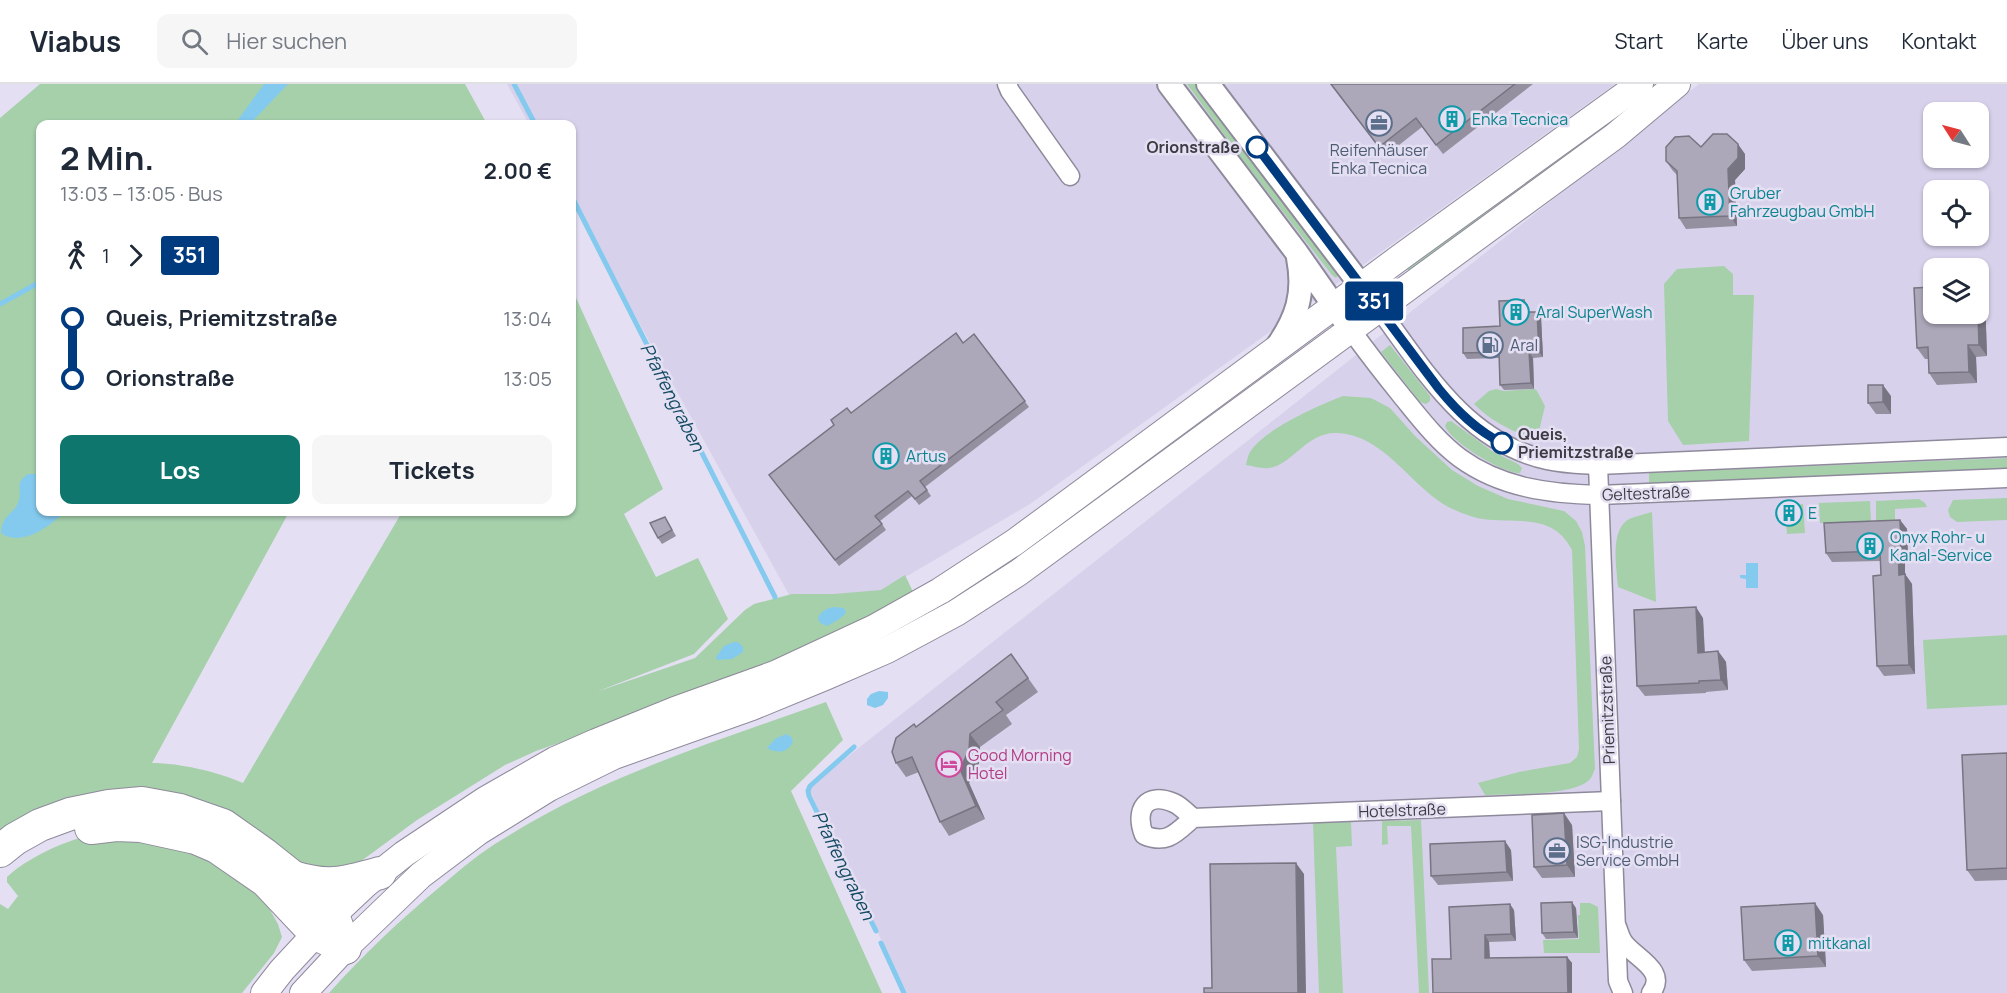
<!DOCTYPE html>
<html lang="de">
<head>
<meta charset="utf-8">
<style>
	:root { --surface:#fff; --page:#f6f6f7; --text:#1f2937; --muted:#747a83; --line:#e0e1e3; --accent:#0f766e }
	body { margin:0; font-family:Manrope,sans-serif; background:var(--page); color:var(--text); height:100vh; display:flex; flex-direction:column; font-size:22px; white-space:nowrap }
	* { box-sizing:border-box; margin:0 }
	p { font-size:20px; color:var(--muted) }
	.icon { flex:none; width:33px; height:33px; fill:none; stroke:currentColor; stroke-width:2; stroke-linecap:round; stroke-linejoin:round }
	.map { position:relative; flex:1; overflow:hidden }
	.side { position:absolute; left:36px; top:36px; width:540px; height:396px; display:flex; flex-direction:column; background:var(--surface); border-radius:12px; box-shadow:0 2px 4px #0004 }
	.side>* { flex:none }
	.badge { padding:0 12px; border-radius:4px; font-size:21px; line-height:39px }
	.needle { width:39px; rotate:306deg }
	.fabs { position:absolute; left:1923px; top:18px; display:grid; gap:12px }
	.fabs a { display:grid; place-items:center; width:66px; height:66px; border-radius:12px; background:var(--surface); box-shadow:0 2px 4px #0004; font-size:30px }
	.map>.badge { position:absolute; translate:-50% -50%; box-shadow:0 0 0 3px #fff }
	.legs { display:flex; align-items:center; gap:9px; height:66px; padding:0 24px; font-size:20px }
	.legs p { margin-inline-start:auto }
	.summary { display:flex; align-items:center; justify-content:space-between; height:102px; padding:0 24px }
	h1 { font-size:33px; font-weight:700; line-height:45px }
	.cta { display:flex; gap:12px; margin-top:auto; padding:12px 24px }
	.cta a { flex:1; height:69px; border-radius:12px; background:var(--accent); color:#fff; font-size:24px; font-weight:700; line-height:69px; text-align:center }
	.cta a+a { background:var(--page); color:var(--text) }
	ul { padding:0 24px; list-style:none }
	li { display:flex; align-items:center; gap:21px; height:60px; font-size:22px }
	li i { display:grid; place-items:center; width:9px; height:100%; margin:0 8px; background:currentColor }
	li i::after { content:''; width:15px; height:15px; margin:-8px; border:4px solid; border-radius:50%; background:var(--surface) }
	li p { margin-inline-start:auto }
	li:first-child i { background:linear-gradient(#0000 50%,currentColor 0) }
	li:last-child i { background:linear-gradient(currentColor 50%,#0000 0) }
	header { display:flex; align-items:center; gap:36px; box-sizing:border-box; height:84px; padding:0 30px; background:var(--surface); border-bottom:2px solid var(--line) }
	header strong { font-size:28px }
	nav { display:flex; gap:33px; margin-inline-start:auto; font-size:21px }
	.search { width:420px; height:54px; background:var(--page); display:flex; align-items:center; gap:15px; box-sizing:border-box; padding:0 21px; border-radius:12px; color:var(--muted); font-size:22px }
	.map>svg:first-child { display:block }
</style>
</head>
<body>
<header>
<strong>Viabus</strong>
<div class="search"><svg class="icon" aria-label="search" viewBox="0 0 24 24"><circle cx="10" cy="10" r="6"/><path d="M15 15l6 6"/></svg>Hier suchen</div>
<nav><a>Start</a><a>Karte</a><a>Über uns</a><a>Kontakt</a></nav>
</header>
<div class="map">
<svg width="2007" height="909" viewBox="0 0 2007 909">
	<rect width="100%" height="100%" fill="#e4dff2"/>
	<g fill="#d8d1eb" fill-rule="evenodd">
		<polygon points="507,0 1615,0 1030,420 810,549 572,117 572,40 529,40"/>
		<path d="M1699 0H2007V909H907L808 704ZM1934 28H1978V74H1934ZM1934 106H1978V152H1934ZM1934 184H1978V230H1934Z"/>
	</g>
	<g fill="#a5d0aa">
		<path d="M40 0H465L487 40H40V428H289L152 679C180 679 218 688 243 699L402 428H572V205L663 405 624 430 656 493 698 474 728 535 694 570 596 608 695 574 745 526 754 520 792 510H834L881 506 905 491 914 510 828 555 579 652 536 667 505 681 417 736 353 783 317 791 180 723 0 757V34Z"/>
		<polygon points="1187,0 1196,0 1329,171 1339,190 1336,194 1332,191 1241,74"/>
		<polygon points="1630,24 1412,191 1407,185 1624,25"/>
		<polygon points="1724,182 1733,190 1733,211 1754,211 1749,357 1683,361 1668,337 1664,200 1677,185"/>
		<polygon points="1390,261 1430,312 1430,317 1426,320 1420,318 1381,268"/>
		<path d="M1496 305 1504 307 1535 305 1537 307 1545 322 1537 355C1514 349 1492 338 1474 320L1489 307Z"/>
		<path d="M1343 312 1371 314 1390 324 1415 352 1452 386 1478 402 1508 415 1564 427 1576 437 1582 448 1585 462 1595 685C1593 689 1592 694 1588 697 1570 712 1509 710 1485 711L1478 699 1519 688 1570 679 1577 673 1579 665 1572 466C1553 428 1517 440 1483 435 1474 434 1465 430 1457 427 1413 409 1387 350 1336 349 1307 348 1291 382 1269 384 1262 385 1253 382 1246 381 1247 377 1248 371 1250 368 1263 346 1319 321 1343 312Z"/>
		<path d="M1451 337 1492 367 1518 380 1522 384 1520 389C1502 389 1451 358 1445 342L1447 338Z"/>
		<polygon points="2007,374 2007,385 1649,401 1649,389"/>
		<polygon points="2007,414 2007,436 1957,438 1950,433 1948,426 1953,416"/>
		<polygon points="1919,415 1925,419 1927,423 1895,425 1895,437 1876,438 1876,417"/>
		<polygon points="1870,417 1871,437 1820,439 1819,419"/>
		<polygon points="1803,420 1805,449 1787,450 1786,438 1795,437 1794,421"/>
		<path d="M1652 428 1656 518 1618 503C1617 484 1609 447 1629 435 1636 432 1645 430 1652 428Z"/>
		<polygon points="2007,551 2007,621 1927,625 1923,556"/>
		<path d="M826 618 843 656 791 707 882 909H329C364 870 401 835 441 802 461 785 481 768 503 755 603 692 716 657 826 618Z"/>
		<polygon points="1421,736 1429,909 1419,909 1411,742 1387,742 1388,760 1382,761 1382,737"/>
		<polygon points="1351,738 1352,762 1336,763 1343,909 1319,909 1313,739"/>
		<path d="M115 751 195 765 248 799 266 819 278 840 282 853 274 869 242 909H0V820L8 825 18 812 7 798V793C26 775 62 758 87 752 96 750 106 752 115 751Z"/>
		<polygon points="1580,819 1590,819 1598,823 1600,869 1544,869 1543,856 1579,855 1578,831 1580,831"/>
	</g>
	<g fill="#84caee">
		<polygon points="264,0 288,0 250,40 235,40"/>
		<path d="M28 390H40V428H65C50 442 21 464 1 449 2 429 15 431 19 416 22 403 14 400 28 390Z"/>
		<polygon points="1746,479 1758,479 1758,504 1746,504 1746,495 1740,494 1740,491 1746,491"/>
		<path d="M833 523 844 524 846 529 838 536 827 542 820 539 818 534C821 527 826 525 833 523Z"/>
		<polygon points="734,558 738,558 743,563 743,568 732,575 717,576 716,573 724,562"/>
		<polygon points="879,607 888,608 888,614 883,621 875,624 867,621 867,615 871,610"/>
		<path d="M786 650 791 653 793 657C789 669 777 670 767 664L775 655Z"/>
	</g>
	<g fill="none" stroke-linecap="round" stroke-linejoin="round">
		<g stroke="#84caee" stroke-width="5">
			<polyline points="514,0 535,40"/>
			<polyline points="572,113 775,513"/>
			<polyline points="0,220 40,198"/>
			<polyline points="854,663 810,702 808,707 809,712 876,847"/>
			<polyline points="881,859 904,909"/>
		</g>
		<g stroke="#8f8a9b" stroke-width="21">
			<g id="minor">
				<polyline points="1007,0 1010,7 1070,92"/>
				<path d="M1379 225C1425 287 1466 358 1547 376 1564 380 1581 380 1598 381L2007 363"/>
				<path d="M1351 246C1367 268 1384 290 1401 311 1419 333 1437 357 1460 374 1501 404 1551 410 1599 411L2007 394"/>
				<polyline points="1598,381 1618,897 1623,909"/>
				<path d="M1193 734C1176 749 1167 761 1144 751 1134 726 1146 707 1174 719 1181 722 1187 729 1193 734L1611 717"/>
				<path d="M1617 843C1619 848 1621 856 1625 860 1636 874 1668 887 1651 909"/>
			</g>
		</g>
		<g stroke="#8f8a9b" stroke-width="26">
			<g id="tertiary">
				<polyline points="1169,0 1297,169 1351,246"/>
				<polyline points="1208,0 1379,225"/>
				<path d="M1276 264C1297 234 1305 210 1298 174"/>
			</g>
		</g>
		<g stroke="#8f8a9b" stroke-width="28">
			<g id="secondary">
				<polyline points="264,909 282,886 333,831 366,800 404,770 485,716 555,676 596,658 675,626 775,590 874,544 940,507 1015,458 1402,172 1640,0"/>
				<polyline points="303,909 345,864 421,791 478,748 549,704 614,672 752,623 825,593 887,566 956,529 1018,489 1615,52 1677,0"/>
			</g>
		</g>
		<g stroke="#8f8a9b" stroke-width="34">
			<g id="motorway">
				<polyline points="91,744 116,741 141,742 196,754 217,763 266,797 316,850 345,864"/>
				<polyline points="0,767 15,755 40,741 70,730 109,722 142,719 180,726 223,741 264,770 293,793 333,831 345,864"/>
				<path d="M293 793C329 804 344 799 380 789"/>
			</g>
		</g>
		<use href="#minor" stroke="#fff" stroke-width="18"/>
		<use href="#tertiary" stroke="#fff" stroke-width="22"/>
		<use href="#secondary" stroke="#fff" stroke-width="26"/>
		<use href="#motorway" stroke="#fff" stroke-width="32"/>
	</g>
	<g fill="#94909f">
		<polygon points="1330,0 1533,0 1443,70 1422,43 1385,72"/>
		<polygon points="1701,63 1745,70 1745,85 1735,96 1737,142 1686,145 1679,134 1677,91 1673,87 1666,77"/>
		<polygon points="1978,204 1985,213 1987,272 1976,273 1977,299 1937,301 1929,289 1929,275 1925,275 1917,264 1978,230"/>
		<polygon points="1528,221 1528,228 1541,233 1543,273 1533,274 1534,305 1504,306 1500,301 1499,274 1467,275 1463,269"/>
		<polygon points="974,250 1029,323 925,403 931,412 919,421 912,412 880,437 886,446 839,482 769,391 851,329 963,259"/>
		<polygon points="1891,312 1891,330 1876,330 1868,319"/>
		<polygon points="665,433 676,452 662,460 658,454"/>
		<polygon points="1900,436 1907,445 1908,475 1905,475 1905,490 1912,500 1915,590 1884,592 1877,582 1881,491 1880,477 1832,478 1826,469"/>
		<polygon points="1703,534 1705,568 1718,567 1726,578 1728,606 1706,608 1706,609 1645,612 1637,602"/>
		<polygon points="1011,570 1038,608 1006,631 1012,640 980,663 979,679 969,699 985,735 949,752 940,738 919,688 906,693 896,679 916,643"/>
		<polygon points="2007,669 2007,796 1975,797 1967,786"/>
		<polygon points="1572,741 1575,793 1542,794 1534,783"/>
		<polygon points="1511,766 1513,797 1438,801 1431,792"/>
		<polygon points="1576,824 1578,854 1546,855 1542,849"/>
		<polygon points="1514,826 1516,857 1489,858 1490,874 1567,873 1572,879 1572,909 1433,909 1451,875"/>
		<polygon points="1823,831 1826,883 1752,887 1744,876"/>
	</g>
	<g fill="#787582">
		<polygon points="1738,60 1745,70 1745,85 1735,96 1737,142 1730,132 1728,85"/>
		<polygon points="1978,204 1985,213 1987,272 1979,261 1978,230"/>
		<polygon points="1524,216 1528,221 1528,234 1524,228"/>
		<polygon points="1537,228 1541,233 1543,273 1539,268"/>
		<polygon points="1968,261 1976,273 1977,299 1969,288"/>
		<polygon points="1529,268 1533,274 1534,305 1531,299"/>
		<polygon points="1883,301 1891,312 1891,330 1883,318"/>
		<polygon points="1900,436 1907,445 1908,475 1901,465"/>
		<polygon points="1898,465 1905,475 1905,500 1899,491"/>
		<polygon points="1905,490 1912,500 1915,590 1909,581"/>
		<polygon points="1696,523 1703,534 1705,580 1698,569"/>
		<polygon points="1718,567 1726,578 1728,606 1721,596"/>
		<polygon points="970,650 980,663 979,679 969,699 985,735 976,722 960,685"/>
		<polygon points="1564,729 1572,741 1575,793 1567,781"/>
		<polygon points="1505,757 1511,766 1513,797 1507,788"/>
		<polygon points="1296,779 1304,790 1306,909 1298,909"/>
		<polygon points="1572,818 1576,824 1578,854 1574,848"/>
		<polygon points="1815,819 1823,831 1826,883 1818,872"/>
		<polygon points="1510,820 1514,826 1516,857 1511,850"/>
		<polygon points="1485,851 1489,858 1490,880 1485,874"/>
		<polygon points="1567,873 1572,879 1572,909 1568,909"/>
	</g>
	<g fill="#aca7b9" stroke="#787582" stroke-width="1.5">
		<polygon points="1331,0 1515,0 1436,61 1416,34 1379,63"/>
		<polygon points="1713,50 1727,50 1738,60 1738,74 1728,85 1730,132 1679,134 1677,87 1666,77 1666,63 1675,53 1689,52 1701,63"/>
		<polygon points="1934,203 1934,230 1978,230 1979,261 1968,261 1969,288 1929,289 1928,263 1917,264 1914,204"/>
		<polygon points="1524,216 1524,228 1537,228 1539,268 1529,268 1531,299 1500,301 1499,268 1463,269 1463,244 1500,242 1499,217"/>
		<polygon points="956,249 963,259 974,250 1025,317 920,397 927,406 915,415 908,407 875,432 882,440 835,476 769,391 834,341 831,336 847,324 851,329"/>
		<polygon points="1868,301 1883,301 1883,318 1868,319"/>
		<polygon points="665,433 672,446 658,454 650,439"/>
		<polygon points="1900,436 1901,465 1898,465 1899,491 1905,490 1909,581 1877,582 1873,492 1881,491 1880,467 1826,469 1824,439"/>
		<polygon points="1696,523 1698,569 1718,567 1721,596 1699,597 1699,599 1637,602 1634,526"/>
		<polygon points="1011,570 1028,594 996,618 1003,626 970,650 969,666 960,685 976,722 940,738 912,673 896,679 892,668 896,654 914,640 916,643"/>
		<polygon points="2007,669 2007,784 1967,786 1962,671"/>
		<polygon points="1564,729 1567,781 1534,783 1532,731"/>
		<polygon points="1505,757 1507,788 1431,792 1430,760"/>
		<polygon points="1296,779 1298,909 1204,909 1204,904 1212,904 1210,780"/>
		<polygon points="1572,818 1574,848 1542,849 1541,819"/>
		<polygon points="1815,819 1818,872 1744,876 1741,823"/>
		<polygon points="1510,820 1511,850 1485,851 1485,874 1567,873 1568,909 1433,909 1432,875 1451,875 1449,823"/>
	</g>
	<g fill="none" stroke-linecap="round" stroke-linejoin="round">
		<g stroke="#fff" stroke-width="14">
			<path id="line-1" d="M1257 63 1439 305C1457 327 1476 346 1502 359"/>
		</g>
		<use href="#line-1" stroke="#003b80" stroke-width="9"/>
	</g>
	<defs>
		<g id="building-ring" transform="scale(1.35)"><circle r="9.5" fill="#e4dff2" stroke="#0f9aa8" stroke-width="1.5"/><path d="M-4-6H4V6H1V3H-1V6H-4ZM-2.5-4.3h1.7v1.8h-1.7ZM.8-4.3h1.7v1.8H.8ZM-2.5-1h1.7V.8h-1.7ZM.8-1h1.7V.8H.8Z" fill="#0f9aa8"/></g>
		<g id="office-ring" transform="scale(1.35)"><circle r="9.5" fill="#e4dff2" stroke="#5c6f8a" stroke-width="1.5"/><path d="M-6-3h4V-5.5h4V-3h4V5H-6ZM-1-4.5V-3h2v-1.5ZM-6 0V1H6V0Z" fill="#5c6f8a"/></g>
		<g id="fuel-ring" transform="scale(1.35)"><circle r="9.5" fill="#e4dff2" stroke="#5c6f8a" stroke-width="1.5"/><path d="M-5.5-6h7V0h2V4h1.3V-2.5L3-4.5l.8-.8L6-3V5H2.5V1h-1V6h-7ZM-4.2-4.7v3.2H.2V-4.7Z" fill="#5c6f8a"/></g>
		<g id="hotel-ring" transform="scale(1.35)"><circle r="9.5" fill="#e4dff2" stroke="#d1479c" stroke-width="1.5"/><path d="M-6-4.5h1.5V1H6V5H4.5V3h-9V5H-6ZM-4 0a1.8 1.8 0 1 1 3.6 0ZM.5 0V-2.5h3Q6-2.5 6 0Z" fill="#d1479c"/></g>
	</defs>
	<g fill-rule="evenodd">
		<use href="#building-ring" x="1452" y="35"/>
		<use href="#office-ring" x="1379" y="39"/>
		<use href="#building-ring" x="1710" y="118"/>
		<use href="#building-ring" x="1516" y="228"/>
		<use href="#fuel-ring" x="1490" y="261"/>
		<use href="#building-ring" x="886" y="372"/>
		<use href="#building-ring" x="1789" y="429"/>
		<use href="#building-ring" x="1870" y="462"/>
		<use href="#hotel-ring" x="949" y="680"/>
		<use href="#office-ring" x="1557" y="767"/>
		<use href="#building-ring" x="1788" y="859"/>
	</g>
	<g fill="#fff" stroke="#003b80" stroke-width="3">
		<circle cx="1257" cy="63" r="10"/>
		<circle cx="1502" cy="359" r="10"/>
	</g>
	<g text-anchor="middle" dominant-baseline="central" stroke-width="5" stroke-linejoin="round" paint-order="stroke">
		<g font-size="16" fill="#0d838f" stroke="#e4dff2" text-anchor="start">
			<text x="1472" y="35">Enka Tecnica</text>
			<text x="1730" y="109">Gruber<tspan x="1730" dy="18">Fahrzeugbau GmbH</tspan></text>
			<text x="1536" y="228">Aral SuperWash</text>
			<text x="906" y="372">Artus</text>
			<text x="1808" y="429">E</text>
			<text x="1890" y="453">Onyx Rohr- u<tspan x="1890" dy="18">Kanal-Service</tspan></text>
			<text x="1808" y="859">mitkanal</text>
		</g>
		<g font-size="16" font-weight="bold" fill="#3e3c43" stroke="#e4dff2" text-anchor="end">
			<text x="1240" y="63">Orionstraße</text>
			<text x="1518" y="350" text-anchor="start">Queis,<tspan x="1518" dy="18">Priemitzstraße</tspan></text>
		</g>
		<g font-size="16" fill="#4e5e75" stroke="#e4dff2" text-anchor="start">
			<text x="1379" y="66" text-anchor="middle">Reifenhäuser<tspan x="1379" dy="18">Enka Tecnica</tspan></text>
			<text x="1510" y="261">Aral</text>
			<text x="1576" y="758">ISG-Industrie<tspan x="1576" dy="18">Service GmbH</tspan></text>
		</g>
		<g font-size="16" fill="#3e3c43" stroke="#e4dff2">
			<text transform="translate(1646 409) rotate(-2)">Geltestraße</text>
			<text transform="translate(1607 626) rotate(-92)">Priemitzstraße</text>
			<text transform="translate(1402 726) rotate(-2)">Hotelstraße</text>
		</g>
		<g font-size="16" fill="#b23c85" stroke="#e4dff2" text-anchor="start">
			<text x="968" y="671">Good Morning<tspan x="968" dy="18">Hotel</tspan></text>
		</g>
		<g font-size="18" font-style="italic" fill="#114a62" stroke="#e4dff2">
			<text transform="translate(673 313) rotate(63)">Pfaffengraben</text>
			<text transform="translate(844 781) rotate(64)">Pfaffengraben</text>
		</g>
	</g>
</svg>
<div class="fabs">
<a><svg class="needle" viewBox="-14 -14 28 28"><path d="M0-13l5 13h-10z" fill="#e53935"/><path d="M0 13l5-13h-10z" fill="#747a83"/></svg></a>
<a><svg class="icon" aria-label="locate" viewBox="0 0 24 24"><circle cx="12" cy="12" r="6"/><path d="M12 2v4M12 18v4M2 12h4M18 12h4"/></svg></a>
<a><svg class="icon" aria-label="layers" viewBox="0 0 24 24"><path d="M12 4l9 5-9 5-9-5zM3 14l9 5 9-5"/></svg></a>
</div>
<b class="badge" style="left:1374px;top:217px;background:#003b80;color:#fff">351</b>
<section class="side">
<div class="summary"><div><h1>2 Min.</h1><p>13:03 – 13:05 · Bus</p></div><b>2.00 €</b></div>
<div class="legs"><svg class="icon" aria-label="walk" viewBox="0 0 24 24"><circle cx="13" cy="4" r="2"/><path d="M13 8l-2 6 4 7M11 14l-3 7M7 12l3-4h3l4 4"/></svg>1<svg class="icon" aria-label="forward" viewBox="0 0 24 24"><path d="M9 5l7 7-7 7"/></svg><b class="badge" style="background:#003b80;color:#fff">351</b></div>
<ul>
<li><i style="color:#003b80"></i><b>Queis, Priemitzstraße</b><p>13:04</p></li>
<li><i style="color:#003b80"></i><b>Orionstraße</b><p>13:05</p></li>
</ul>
<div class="cta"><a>Los</a><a>Tickets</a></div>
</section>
</div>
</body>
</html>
